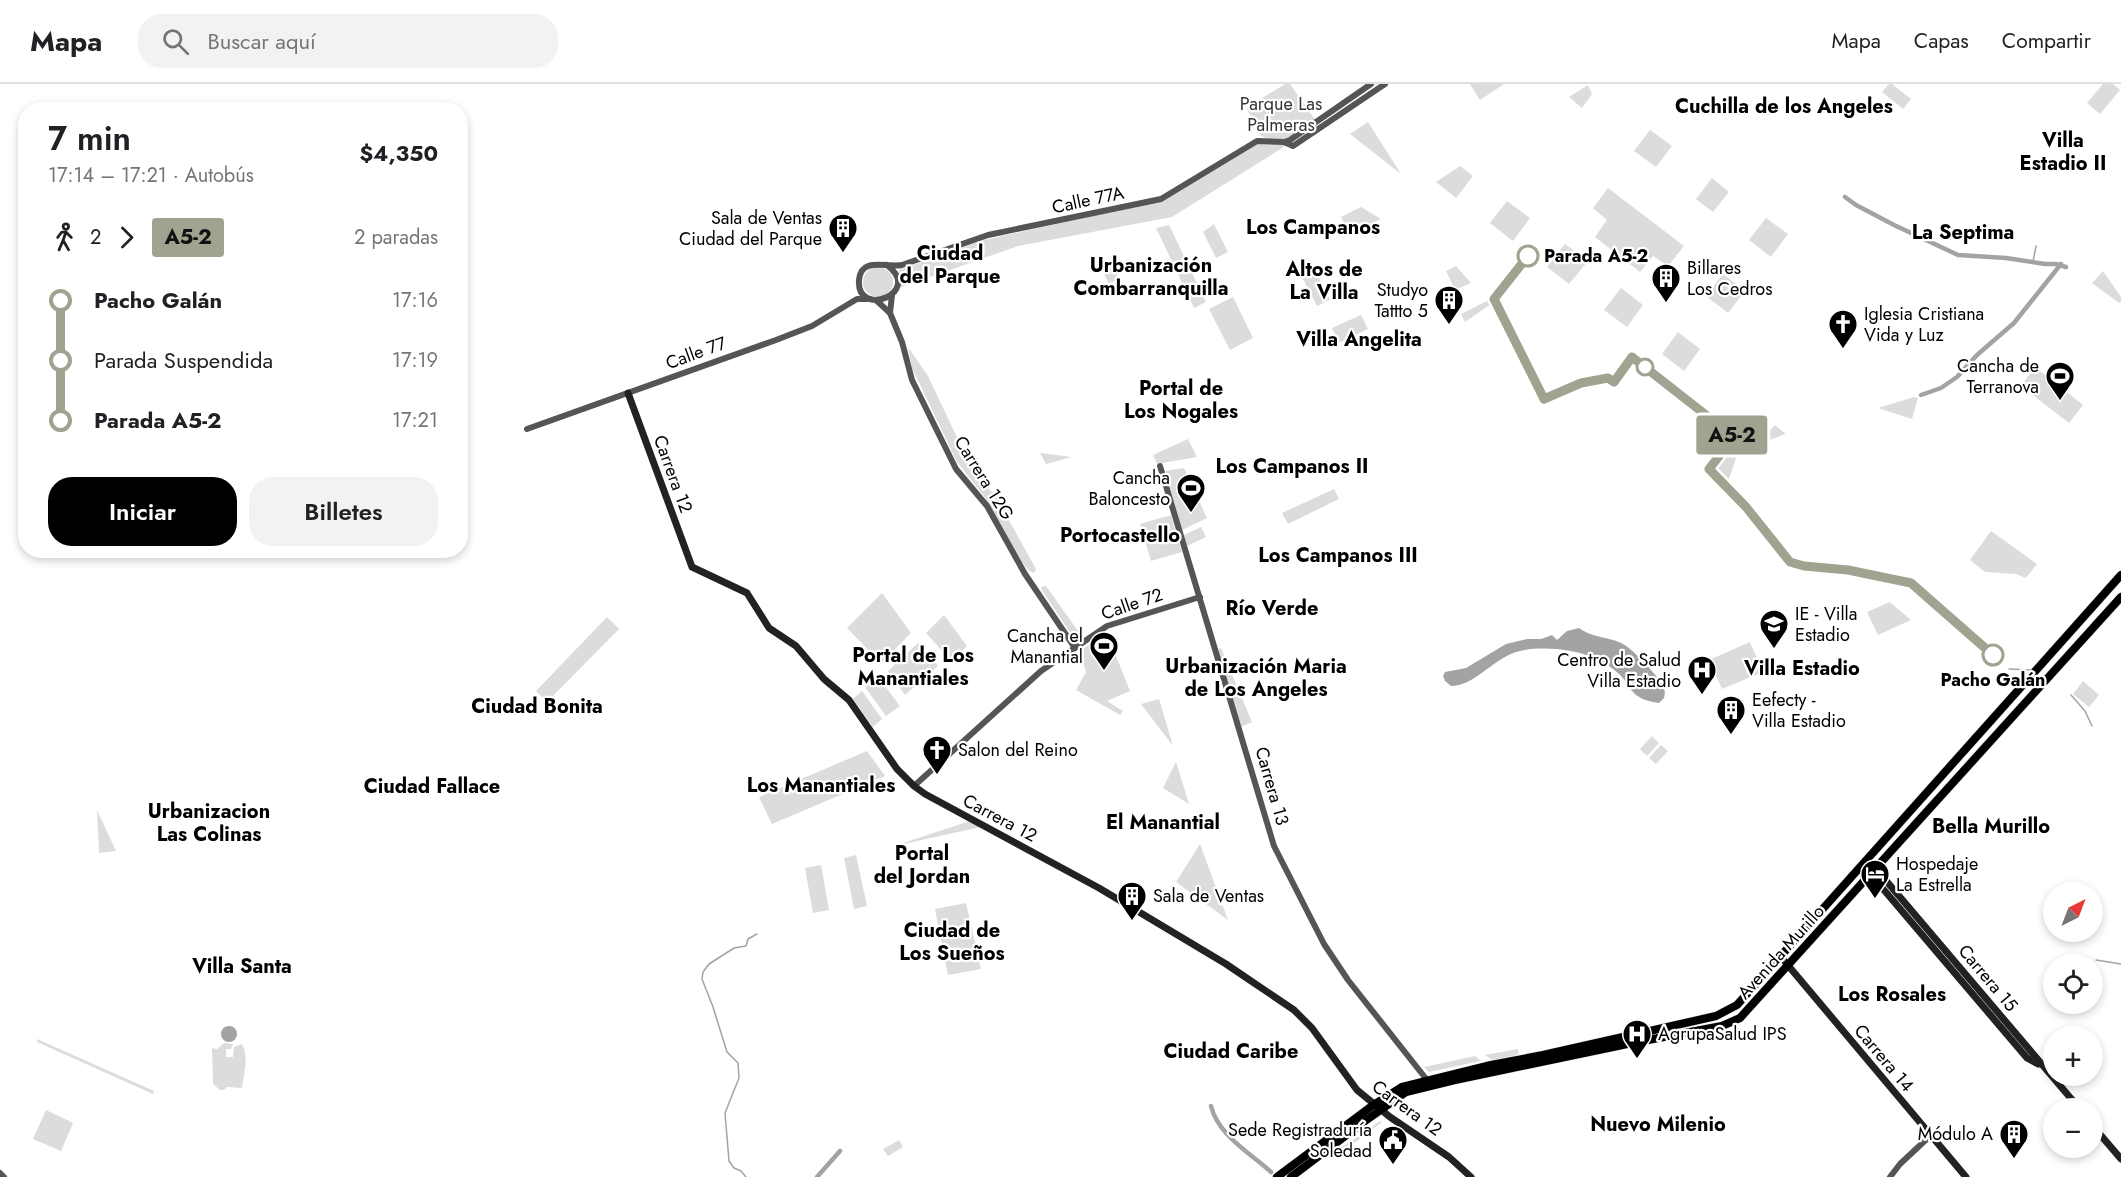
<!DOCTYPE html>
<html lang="es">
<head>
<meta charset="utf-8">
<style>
	:root { --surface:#fff; --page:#f2f2f2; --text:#202124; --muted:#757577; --line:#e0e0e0; --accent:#000 }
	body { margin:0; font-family:Jost,sans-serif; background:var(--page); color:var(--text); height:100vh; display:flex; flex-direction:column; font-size:22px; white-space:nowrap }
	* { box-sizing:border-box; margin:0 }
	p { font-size:20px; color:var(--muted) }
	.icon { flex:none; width:33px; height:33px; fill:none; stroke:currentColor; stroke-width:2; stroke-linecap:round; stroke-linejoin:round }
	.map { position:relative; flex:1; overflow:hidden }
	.panel { position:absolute; left:18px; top:18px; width:450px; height:456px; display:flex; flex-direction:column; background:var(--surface); border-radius:24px; box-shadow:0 3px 9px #0003 }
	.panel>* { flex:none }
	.badge { padding:0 12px; border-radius:4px; font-size:21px; line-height:39px }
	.needle { width:39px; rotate:42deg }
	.fabs { position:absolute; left:2043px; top:798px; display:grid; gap:12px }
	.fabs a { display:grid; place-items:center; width:60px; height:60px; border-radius:50%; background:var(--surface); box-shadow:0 3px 9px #0003; font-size:30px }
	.map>.badge { position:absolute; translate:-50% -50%; box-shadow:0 0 0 3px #fff }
	.legs { display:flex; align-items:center; gap:9px; height:66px; padding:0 30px; font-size:20px }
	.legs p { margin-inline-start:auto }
	.headline { display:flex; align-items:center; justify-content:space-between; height:102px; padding:0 30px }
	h1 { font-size:33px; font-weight:600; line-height:45px }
	.primary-button { display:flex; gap:12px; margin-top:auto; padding:12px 30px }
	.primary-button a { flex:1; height:69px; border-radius:24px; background:var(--accent); color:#fff; font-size:24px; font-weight:600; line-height:69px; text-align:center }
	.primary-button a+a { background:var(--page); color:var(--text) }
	ul { padding:0 30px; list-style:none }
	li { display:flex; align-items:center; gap:21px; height:60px; font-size:22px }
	li i { display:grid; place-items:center; width:9px; height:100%; margin:0 8px; background:currentColor }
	li i::after { content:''; width:15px; height:15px; margin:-8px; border:4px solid; border-radius:50%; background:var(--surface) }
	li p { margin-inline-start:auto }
	li:first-child i { background:linear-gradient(#0000 50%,currentColor 0) }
	li:last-child i { background:linear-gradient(currentColor 50%,#0000 0) }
	header { display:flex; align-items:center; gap:36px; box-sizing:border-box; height:84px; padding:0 30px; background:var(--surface); border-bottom:2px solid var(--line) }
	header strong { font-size:28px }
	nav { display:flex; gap:33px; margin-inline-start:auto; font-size:21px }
	.search { width:420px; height:54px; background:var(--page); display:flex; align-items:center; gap:15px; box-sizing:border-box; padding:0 21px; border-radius:24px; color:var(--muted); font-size:22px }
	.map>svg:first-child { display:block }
</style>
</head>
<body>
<header>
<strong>Mapa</strong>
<div class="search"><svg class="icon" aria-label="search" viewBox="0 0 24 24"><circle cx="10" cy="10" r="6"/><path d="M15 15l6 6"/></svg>Buscar aquí</div>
<nav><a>Mapa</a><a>Capas</a><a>Compartir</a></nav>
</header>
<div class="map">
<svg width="2121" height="1093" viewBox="0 0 2121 1093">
	<rect width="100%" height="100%" fill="#fff"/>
	<g fill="#dcdcdc">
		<path d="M1285 0H1290L1316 37C1297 49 1283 63 1261 52L1247 25 1249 22Z"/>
		<polygon points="1470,0 1504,0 1480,16"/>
		<polygon points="1889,0 1892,0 1911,15 1903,25 1882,8"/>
		<polygon points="2103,0 2113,0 2120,6 2100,30 2087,19"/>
		<polygon points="1588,1 1592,10 1582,24 1569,13"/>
		<polygon points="1368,38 1401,90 1350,50"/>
		<polygon points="1650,46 1672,62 1656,83 1634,67"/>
		<polygon points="1262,58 1287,61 1172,133 1018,162 899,204 899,186 984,156 1161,117 1254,60"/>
		<polygon points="1460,82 1473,92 1456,114 1436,98"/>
		<polygon points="1712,94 1729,108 1713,128 1696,115"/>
		<polygon points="1608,104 1684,162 1668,182 1653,172 1640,188 1595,153 1607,136 1593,124"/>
		<polygon points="1507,117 1530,134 1513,157 1490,139"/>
		<polygon points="1361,123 1381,135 1350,150 1341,133"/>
		<polygon points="1766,134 1788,150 1771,173 1749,156"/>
		<polygon points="1214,140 1228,168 1216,174 1203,148"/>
		<polygon points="1169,141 1206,218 1194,224 1156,144"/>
		<polygon points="1565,160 1588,177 1569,200 1547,183"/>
		<polygon points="1310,176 1330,216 1317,222 1297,183"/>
		<polygon points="1112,181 1119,195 1109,200 1102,186"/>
		<polygon points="1456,182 1471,199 1455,206 1446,187"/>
		<circle cx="878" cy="198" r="15"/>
		<polygon points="2103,187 2121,213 2121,218 2119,219 2092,199"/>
		<polygon points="1723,190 1745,207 1728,229 1706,212"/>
		<polygon points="1621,204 1643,221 1627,243 1604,226"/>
		<polygon points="1233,213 1253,254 1230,266 1209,225"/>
		<polygon points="1491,215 1494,218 1465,238 1461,230"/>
		<polygon points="1361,231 1368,245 1339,259 1332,244"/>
		<polygon points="1678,248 1700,265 1684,287 1662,270"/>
		<polygon points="908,263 928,292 972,385 996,413 1036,485 1034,489 1029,487 1021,477 984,412 957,378 912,284"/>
		<polygon points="2035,283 2083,321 2069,339 2021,302"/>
		<polygon points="1914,313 1918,314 1912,335 1878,324"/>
		<polygon points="1775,341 1786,350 1758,360"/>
		<polygon points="1188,355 1197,373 1157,380 1153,371"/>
		<polygon points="1735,361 1739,365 1727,401 1713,388"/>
		<polygon points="1040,369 1072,373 1046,380"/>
		<polygon points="1184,384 1207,434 1182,446 1165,387"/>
		<polygon points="1334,405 1339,415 1288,440 1282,429"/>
		<polygon points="1171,431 1182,468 1151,477 1140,440"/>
		<polygon points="1201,443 1206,453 1187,462 1184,451"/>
		<polygon points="1991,447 2037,480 2026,494 2016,490 1985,488 1970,476"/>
		<polygon points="1910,501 2004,584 1909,503"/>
		<polygon points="1043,502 1046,502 1081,551 1078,555 1073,553 1041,505"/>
		<polygon points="882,509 911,549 881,579 847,544"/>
		<polygon points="1890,518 1911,536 1878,551 1867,528"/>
		<polygon points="944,531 967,562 951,577 926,549"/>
		<polygon points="607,533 619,545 547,618 536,607"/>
		<polygon points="1107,549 1130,607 1107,617 1123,627 1120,631 1076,606 1086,588 1080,567"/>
		<polygon points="1750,558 1763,588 1722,605 1709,576"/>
		<polygon points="918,559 938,582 905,611 888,587"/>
		<polygon points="1221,564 1252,638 1241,643 1217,566"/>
		<polygon points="878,593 900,622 886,632 865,603"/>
		<polygon points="2083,597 2099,611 2089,623 2073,610"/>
		<polygon points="862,607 882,635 873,643 853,615"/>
		<polygon points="1159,615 1173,662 1141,620"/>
		<polygon points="1652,652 1659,659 1647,672 1640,665"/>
		<polygon points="1661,661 1668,667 1656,680 1649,674"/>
		<polygon points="867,667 885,692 772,740 759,713"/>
		<polygon points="1176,678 1189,720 1163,704"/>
		<polygon points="97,726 116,767 99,769"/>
		<polygon points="970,737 981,743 894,762"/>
		<polygon points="1200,760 1228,836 1176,798"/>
		<polygon points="856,771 867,822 854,825 844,774"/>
		<polygon points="821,781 829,826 813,829 805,784"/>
		<polygon points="966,819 981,885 948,891 935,825"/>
		<polygon points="37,955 154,1007 153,1010 37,958"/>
		<path d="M224 959 233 960 231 965H226V973H233L234 963 242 960C249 973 244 990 242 1004L227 1003 224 1006H220L213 1000 212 964 217 965Z"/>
		<polygon points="1518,965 1519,969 1517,971 1492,976 1485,971"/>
		<polygon points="1475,972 1481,977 1429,988 1424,983"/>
		<polygon points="46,1026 73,1039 61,1067 33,1055"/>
		<polygon points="1380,1037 1382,1038 1336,1073 1332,1070"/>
		<polygon points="899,1056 903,1063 888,1072 883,1065"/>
	</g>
	<g fill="#a3a3a3">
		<path d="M1579 544C1595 555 1608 552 1623 560 1633 565 1660 594 1664 604 1665 608 1665 609 1664 614L1659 619C1625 614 1635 601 1613 585 1598 572 1576 567 1557 565 1542 564 1525 564 1511 570 1491 578 1473 602 1451 602L1445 597 1443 592 1445 588 1466 584 1506 560 1527 555H1541L1552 551 1557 556 1567 547Z"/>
		<circle cx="229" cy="950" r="8"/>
	</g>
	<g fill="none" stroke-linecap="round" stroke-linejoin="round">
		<g stroke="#a3a3a3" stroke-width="1.5">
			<polyline points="2033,178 2036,162"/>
			<polyline points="2009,585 2031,586"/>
			<polyline points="2071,611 2085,627 2092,642"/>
			<polyline points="2096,876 2121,880"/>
			<polyline points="746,1093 741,1087 734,1084 729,1077 725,1029 739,994 738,979 727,968 713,923 702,895 703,888 709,880 734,864 746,862 748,855 757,850"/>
		</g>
		<g stroke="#a3a3a3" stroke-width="4.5">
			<polyline points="1845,113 1856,121 1894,141 1958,171 2006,174 2045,180 2056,180 2066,183"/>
			<polyline points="1921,311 1941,304 1957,293 1977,271 2014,239 2061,180"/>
			<path d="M1211 1022C1218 1051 1250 1069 1271 1088"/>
			<polyline points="817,1093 840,1067"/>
		</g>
		<g stroke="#dbdbdb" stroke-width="9">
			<g id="primary">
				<polyline points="1277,1093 1372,1022 1402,1003 1491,981 1543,971 1716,932 1737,921 2121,491"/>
				<polyline points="1291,1093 1365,1037 1406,1008 1455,996 1632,959 1722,942 1740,934 2121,513"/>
			</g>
		</g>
		<g stroke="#555" stroke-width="6">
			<polyline points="1284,58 1290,56 1371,0"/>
			<path d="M887 181C924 209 856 235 859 196 861 172 887 184 902 181L988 151 1161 115 1257 57 1284 58 1293 62 1385 0"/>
			<polyline points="877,217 890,229 902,258 912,296 956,385 987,422 1025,490 1075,564"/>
			<polyline points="890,229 892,211"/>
			<polyline points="527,345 776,256 812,242 857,215 870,215"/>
			<polyline points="1160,382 1274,762 1324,860 1348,896 1427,996"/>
			<polyline points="914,702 1041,587 1107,542 1200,513"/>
			<polyline points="0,1089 4,1093"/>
			<polyline points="1890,1093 1900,1080 1930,1052"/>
		</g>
		<g stroke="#222" stroke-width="7">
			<polyline points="628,309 692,483 747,509 769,544 796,562 824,595 849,616 897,685 914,702 925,710 1099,804 1226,880 1294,926 1312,944 1357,1006 1390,1033 1449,1073 1471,1093"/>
			<polyline points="1867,778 1874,787 1877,786 2079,1024"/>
			<polyline points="1874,787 1872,792 1890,813 2027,974 2038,980"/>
			<polyline points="1781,873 1966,1093"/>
			<polyline points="2092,1041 2121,1075"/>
		</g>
		<use href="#primary" stroke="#000" stroke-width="8"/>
	</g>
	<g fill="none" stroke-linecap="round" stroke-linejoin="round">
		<g stroke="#fff" stroke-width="14">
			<polyline id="line-1" points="1528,172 1494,215 1544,315 1581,299 1608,294 1614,298 1632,273 1734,353 1709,385 1746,423 1790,478 1804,482 1848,486 1911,499 1993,571"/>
		</g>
		<use href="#line-1" stroke="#9fa38f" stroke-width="9"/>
	</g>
	<defs>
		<g id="building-pin" transform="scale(1.5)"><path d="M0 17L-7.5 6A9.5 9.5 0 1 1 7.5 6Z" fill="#000" stroke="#fff"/><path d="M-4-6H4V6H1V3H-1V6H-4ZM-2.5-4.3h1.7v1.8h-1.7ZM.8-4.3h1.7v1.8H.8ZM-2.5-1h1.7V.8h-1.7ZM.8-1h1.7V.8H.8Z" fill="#fff"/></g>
		<g id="church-pin" transform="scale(1.5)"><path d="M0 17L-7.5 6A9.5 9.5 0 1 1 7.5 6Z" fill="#000" stroke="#fff"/><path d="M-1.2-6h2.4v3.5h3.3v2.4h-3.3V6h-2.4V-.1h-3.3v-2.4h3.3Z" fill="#fff"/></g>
		<g id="stadium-pin" transform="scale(1.5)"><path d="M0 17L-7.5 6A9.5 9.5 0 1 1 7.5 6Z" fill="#000" stroke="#fff"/><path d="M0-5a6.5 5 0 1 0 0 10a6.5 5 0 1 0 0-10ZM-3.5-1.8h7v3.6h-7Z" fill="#fff"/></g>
		<g id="school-pin" transform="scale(1.5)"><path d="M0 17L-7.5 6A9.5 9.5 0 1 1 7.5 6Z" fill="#000" stroke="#fff"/><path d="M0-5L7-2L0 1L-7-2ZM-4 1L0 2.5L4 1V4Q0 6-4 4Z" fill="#fff"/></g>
		<g id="hospital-pin" transform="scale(1.5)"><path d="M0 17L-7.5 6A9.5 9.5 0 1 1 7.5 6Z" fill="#000" stroke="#fff"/><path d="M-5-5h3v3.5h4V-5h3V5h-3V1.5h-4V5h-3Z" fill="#fff"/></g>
		<g id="hotel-pin" transform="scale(1.5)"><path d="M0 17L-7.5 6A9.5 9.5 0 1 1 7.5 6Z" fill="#000" stroke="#fff"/><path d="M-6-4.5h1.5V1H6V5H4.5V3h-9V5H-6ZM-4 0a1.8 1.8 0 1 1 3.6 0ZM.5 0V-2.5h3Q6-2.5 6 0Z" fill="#fff"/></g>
		<g id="civic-pin" transform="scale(1.5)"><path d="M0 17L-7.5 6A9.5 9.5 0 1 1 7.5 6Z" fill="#000" stroke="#fff"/><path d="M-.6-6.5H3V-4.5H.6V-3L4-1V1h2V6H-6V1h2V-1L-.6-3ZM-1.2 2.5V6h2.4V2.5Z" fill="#fff"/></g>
	</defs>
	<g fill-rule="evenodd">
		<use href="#building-pin" x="843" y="144"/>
		<use href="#building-pin" x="1666" y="194"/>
		<use href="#building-pin" x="1449" y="216"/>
		<use href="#church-pin" x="1843" y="240"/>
		<use href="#stadium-pin" x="2060" y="292"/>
		<use href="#stadium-pin" x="1191" y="404"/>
		<use href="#school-pin" x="1774" y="540"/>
		<use href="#stadium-pin" x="1104" y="562"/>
		<use href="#hospital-pin" x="1702" y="586"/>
		<use href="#building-pin" x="1731" y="626"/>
		<use href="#church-pin" x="937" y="666"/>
		<use href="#hotel-pin" x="1875" y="790"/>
		<use href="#building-pin" x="1132" y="812"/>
		<use href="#hospital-pin" x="1637" y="950"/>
		<use href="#building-pin" x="2014" y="1050"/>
		<use href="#civic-pin" x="1393" y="1056"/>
	</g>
	<g fill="#fff" stroke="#9fa38f" stroke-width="3">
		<circle cx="1528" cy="172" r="10"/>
		<circle cx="1645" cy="283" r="8"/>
		<circle cx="1993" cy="571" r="10"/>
	</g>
	<g text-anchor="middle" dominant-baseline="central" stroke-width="4.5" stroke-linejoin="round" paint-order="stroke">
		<g font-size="18" fill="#333" stroke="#fff">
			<text x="1281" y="20">Parque Las<tspan x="1281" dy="21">Palmeras</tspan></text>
		</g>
		<g font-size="18" fill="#000" stroke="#fff">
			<text transform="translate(1088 116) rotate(-12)">Calle 77A</text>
			<text transform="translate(696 269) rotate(-20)">Calle 77</text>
			<text transform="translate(673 390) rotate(70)">Carrera 12</text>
			<text transform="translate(984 394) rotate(58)">Carrera 12G</text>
			<text transform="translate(1132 520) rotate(-19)">Calle 72</text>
			<text transform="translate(1272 702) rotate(74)">Carrera 13</text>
			<text transform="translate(1000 734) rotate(28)">Carrera 12</text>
			<text transform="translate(1781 868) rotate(-48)">Avenida Murillo</text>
			<text transform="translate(1988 894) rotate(50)">Carrera 15</text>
			<text transform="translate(1884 974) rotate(50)">Carrera 14</text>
			<text transform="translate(1407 1024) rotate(36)">Carrera 12</text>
		</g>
		<g font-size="18" fill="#000" stroke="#fff" text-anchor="end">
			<text x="822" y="134">Sala de Ventas<tspan x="822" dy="21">Ciudad del Parque</tspan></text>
			<text x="1687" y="184" text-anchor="start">Billares<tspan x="1687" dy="21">Los Cedros</tspan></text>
			<text x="1428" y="206">Studyo<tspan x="1428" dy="21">Tattto 5</tspan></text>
			<text x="1864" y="230" text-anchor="start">Iglesia Cristiana<tspan x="1864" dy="21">Vida y Luz</tspan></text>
			<text x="2039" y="282">Cancha de<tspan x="2039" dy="21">Terranova</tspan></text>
			<text x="1170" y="394">Cancha<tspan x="1170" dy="21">Baloncesto</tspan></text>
			<text x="1795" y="530" text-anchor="start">IE - Villa<tspan x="1795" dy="21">Estadio</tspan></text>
			<text x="1083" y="552">Cancha el<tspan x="1083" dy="21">Manantial</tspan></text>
			<text x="1681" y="576">Centro de Salud<tspan x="1681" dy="21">Villa Estadio</tspan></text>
			<text x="1752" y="616" text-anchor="start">Eefecty -<tspan x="1752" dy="21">Villa Estadio</tspan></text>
			<text x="958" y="666" text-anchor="start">Salon del Reino</text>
			<text x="1896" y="780" text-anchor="start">Hospedaje<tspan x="1896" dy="21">La Estrella</tspan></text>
			<text x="1153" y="812" text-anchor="start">Sala de Ventas</text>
			<text x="1658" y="950" text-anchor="start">AgrupaSalud IPS</text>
			<text x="1372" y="1046">Sede Registraduría<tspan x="1372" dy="21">Soledad</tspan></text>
			<text x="1993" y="1050">Módulo A</text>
		</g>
		<g font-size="18" font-weight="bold" fill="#000" stroke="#fff" text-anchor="start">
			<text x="1544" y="172">Parada A5-2</text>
			<text x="1993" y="596" text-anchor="middle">Pacho Galán</text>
		</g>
		<g font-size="20" font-weight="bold" fill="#000" stroke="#fff">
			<text x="1784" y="22">Cuchilla de los Angeles</text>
			<text x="2063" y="56">Villa<tspan x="2063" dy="23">Estadio II</tspan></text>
			<text x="1313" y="143">Los Campanos</text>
			<text x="1963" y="148">La Septima</text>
			<text x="950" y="169">Ciudad<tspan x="950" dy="23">del Parque</tspan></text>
			<text x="1151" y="181">Urbanización<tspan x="1151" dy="23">Combarranquilla</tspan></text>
			<text x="1324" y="185">Altos de<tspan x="1324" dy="23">La Villa</tspan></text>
			<text x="1359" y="255">Villa Angelita</text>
			<text x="1181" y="304">Portal de<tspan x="1181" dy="23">Los Nogales</tspan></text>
			<text x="1292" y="382">Los Campanos II</text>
			<text x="1120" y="451">Portocastello</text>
			<text x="1338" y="471">Los Campanos III</text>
			<text x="1272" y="524">Río Verde</text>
			<text x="913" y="571">Portal de Los<tspan x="913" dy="23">Manantiales</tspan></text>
			<text x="1256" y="582">Urbanización Maria<tspan x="1256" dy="23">de Los Angeles</tspan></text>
			<text x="1802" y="584">Villa Estadio</text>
			<text x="537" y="622">Ciudad Bonita</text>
			<text x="821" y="701">Los Manantiales</text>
			<text x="432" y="702">Ciudad Fallace</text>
			<text x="209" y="727">Urbanizacion<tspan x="209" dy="23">Las Colinas</tspan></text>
			<text x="1163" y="738">El Manantial</text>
			<text x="1991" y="742">Bella Murillo</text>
			<text x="922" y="769">Portal<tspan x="922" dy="23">del Jordan</tspan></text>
			<text x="952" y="846">Ciudad de<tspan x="952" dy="23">Los Sueños</tspan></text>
			<text x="242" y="882">Villa Santa</text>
			<text x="1892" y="910">Los Rosales</text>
			<text x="1231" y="967">Ciudad Caribe</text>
			<text x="1658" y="1040">Nuevo Milenio</text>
		</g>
	</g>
</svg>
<div class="fabs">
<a><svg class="needle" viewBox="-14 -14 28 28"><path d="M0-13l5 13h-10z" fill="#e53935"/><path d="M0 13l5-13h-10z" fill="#757577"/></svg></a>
<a><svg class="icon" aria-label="locate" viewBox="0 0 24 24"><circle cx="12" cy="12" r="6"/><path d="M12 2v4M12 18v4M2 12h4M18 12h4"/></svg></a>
<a>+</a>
<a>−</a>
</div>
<b class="badge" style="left:1732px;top:351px;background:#9fa38f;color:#111">A5-2</b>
<section class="panel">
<div class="headline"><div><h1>7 min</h1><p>17:14 – 17:21 · Autobús</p></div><b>$4,350</b></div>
<div class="legs"><svg class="icon" aria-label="walk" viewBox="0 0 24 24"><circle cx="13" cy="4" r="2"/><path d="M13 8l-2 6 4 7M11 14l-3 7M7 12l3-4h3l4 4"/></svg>2<svg class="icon" aria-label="forward" viewBox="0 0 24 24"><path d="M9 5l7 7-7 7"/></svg><b class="badge" style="background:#9fa38f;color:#111">A5-2</b><p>2 paradas</p></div>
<ul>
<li><i style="color:#9fa38f"></i><b>Pacho Galán</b><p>17:16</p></li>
<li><i style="color:#9fa38f"></i><span>Parada Suspendida</span><p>17:19</p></li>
<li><i style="color:#9fa38f"></i><b>Parada A5-2</b><p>17:21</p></li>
</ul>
<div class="primary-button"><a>Iniciar</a><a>Billetes</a></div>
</section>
</div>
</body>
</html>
